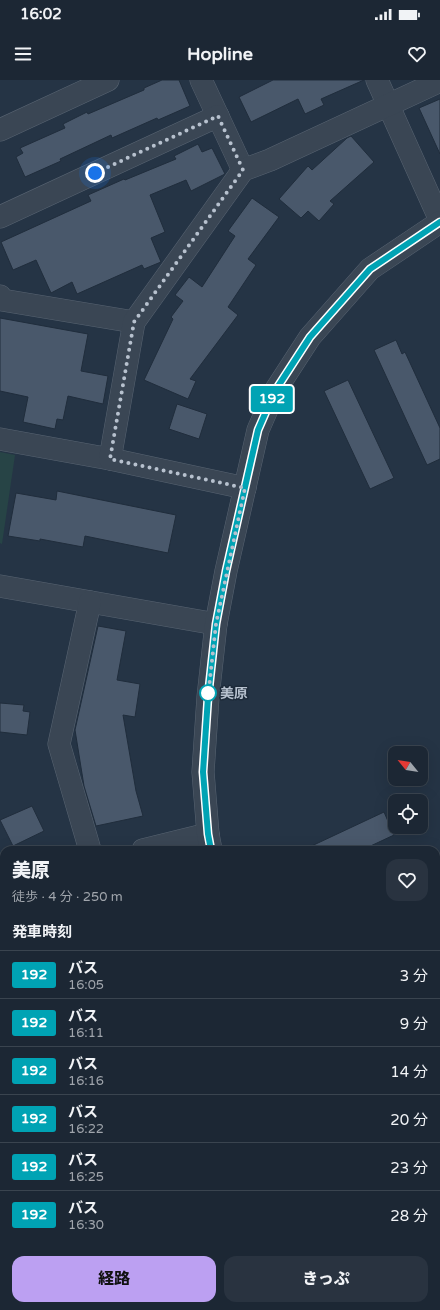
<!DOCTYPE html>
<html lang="ja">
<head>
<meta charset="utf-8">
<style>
	:root { --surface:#1c2734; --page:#293340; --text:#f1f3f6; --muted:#a0a5ac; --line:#3a444f; --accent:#bca0f2 }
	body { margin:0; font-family:"Varela Round","Noto Sans JP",sans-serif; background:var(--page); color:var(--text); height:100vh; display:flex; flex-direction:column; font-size:15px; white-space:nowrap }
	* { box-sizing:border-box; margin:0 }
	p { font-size:13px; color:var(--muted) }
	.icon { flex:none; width:22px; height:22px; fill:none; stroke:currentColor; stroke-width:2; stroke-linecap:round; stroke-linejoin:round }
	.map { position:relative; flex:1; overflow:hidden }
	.side { position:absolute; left:0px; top:766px; width:440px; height:464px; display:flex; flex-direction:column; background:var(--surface); border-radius:12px 12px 0 0; box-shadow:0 4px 16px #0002,0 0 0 1px var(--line) }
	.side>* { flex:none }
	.badge { padding:0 8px; border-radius:3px; font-size:14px; line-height:26px }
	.needle { width:26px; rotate:300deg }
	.buttons { position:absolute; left:388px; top:666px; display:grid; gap:8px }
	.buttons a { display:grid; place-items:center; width:40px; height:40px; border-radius:8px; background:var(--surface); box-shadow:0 4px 16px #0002,0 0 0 1px var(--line); font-size:20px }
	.you { position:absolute; width:20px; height:20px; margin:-10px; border:3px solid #fff; border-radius:50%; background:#1a73e8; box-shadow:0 0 0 6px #1a73e833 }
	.map>.badge { position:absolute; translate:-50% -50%; box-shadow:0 0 0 2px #fff }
	h2 { padding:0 12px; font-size:15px; line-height:36px }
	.round { display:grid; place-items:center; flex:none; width:42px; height:42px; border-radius:12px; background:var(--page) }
	.overview { display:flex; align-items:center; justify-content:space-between; height:68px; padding:0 12px }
	h1 { font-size:19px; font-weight:800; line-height:30px }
	.cta { display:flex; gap:8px; margin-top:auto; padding:8px 12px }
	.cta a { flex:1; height:46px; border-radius:12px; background:var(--accent); color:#111; font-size:16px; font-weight:800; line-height:46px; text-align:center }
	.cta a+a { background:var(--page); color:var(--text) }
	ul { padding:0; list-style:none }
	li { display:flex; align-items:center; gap:12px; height:48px; padding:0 12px; border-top:1px solid var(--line) }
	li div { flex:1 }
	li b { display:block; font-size:15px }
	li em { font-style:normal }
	li .badge { min-width:44px; font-weight:700; text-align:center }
	.status { display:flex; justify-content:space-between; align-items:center; height:28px; padding:0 20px; background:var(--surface); direction:ltr }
	.status svg { height:11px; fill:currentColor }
	header { display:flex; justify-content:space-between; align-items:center; height:52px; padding:0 12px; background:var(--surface); font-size:18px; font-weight:800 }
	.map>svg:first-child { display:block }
</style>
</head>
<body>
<div class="status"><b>16:02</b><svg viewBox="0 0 49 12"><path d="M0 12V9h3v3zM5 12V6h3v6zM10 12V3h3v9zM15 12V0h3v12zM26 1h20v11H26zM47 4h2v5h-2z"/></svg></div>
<header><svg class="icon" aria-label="menu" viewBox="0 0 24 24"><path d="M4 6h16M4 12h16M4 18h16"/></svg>Hopline<svg class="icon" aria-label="heart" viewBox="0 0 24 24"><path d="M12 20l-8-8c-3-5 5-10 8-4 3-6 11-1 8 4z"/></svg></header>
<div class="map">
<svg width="440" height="1230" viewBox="0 0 440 1230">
	<rect width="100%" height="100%" fill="#253445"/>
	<g fill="#274446">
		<polygon points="0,372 15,375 2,464 0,463"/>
		<polygon points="436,829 440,838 440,964 437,966"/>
		<polygon points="440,983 440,1083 436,1084 436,985"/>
	</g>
	<g fill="#49586b" stroke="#202d3c">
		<polygon points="162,0 179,0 190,26 158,40 157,38 112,58 111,55 60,79 61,81 25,97 16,77 23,73 20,68 65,48 63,44 87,32 88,34 144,10 144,8"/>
		<polygon points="273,0 364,0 321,19 324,25 305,34 298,19 251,42 239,17"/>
		<polygon points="440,19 440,74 419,28"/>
		<polygon points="351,56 374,82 330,121 334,124 319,141 308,131 301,138 279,119 308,86 312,90 347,58"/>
		<polygon points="198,64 202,72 212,68 225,94 191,111 186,100 150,115 165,152 151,158 161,182 144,189 142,185 77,214 72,202 51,213 36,180 13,190 1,162 91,121 88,115 124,99 125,100 176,79 174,76"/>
		<polygon points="252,118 279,137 248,179 256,185 228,227 238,235 190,299 196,301 188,319 144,300 173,239 171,237 183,221 175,215 189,197 202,207 235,156 228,151"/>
		<polygon points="0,238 88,254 81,291 108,296 103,324 68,316 63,340 57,339 55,349 23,342 28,317 0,311"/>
		<polygon points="396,260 402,274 405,272 440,348 440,379 427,385 374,270"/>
		<polygon points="348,300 394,398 370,409 324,311"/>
		<polygon points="177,324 207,334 199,359 169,349"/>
		<polygon points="57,411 176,435 168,473 85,456 83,467 40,459 40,461 8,456 16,413 56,420"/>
		<polygon points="98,546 126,551 117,600 140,604 135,637 123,635 136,711 143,736 96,746 84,706 75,650"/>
		<polygon points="0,623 24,625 23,631 30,632 27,655 0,652"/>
		<polygon points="32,726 44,751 13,766 0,740"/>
		<polygon points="384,732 394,755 362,770 303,770"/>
	</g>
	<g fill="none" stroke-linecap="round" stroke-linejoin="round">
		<g stroke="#586472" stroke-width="23">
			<g id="minor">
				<polyline points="201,0 243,90"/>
				<polyline points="377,0 440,140"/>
				<polyline points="0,50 108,0"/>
				<polyline points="0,137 218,36"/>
				<polyline points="0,216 2,220 134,242"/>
				<polyline points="0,359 110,379 245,408"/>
				<polyline points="110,379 134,242 243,90 270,80 440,1"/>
				<polyline points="0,506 216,544"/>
				<polyline points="90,522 59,664 90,770"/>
				<polyline points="143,770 208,754"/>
				<polyline points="0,825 4,823"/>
				<polyline points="0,984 4,993"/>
				<polyline points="436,1084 440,1083"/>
				<polyline points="111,1226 113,1230"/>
				<polyline points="269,1226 271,1230"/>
			</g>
		</g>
		<g stroke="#586472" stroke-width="23">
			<g id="tertiary">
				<polyline points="211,770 208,754 203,692 208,617 216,544 226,491 258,350 275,311 310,257 370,189 440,142"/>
				<polyline points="391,1226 393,1230"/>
			</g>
		</g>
		<use href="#minor" stroke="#3a4654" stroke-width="22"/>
		<use href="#tertiary" stroke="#3a4654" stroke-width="22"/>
	</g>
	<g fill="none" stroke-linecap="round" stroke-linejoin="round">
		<g stroke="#fff" stroke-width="9">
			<polyline id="line" points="211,770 208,754 203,692 208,617 216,544 226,491 258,350 275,311 310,257 370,189 440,142"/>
		</g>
		<use href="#line" stroke="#00a3b4" stroke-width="6"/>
		<polyline stroke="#b7c1ce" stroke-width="4" stroke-dasharray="0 7.2" points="95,93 218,36 243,90 134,242 110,379 245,408 216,544 208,617 208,613"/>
	</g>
	<circle fill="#fff" stroke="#00a3b4" stroke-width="2" cx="208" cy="613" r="8"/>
	<g text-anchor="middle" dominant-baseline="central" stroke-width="3" stroke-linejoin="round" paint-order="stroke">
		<g font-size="14" font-weight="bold" fill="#b7c1ce" stroke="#1e2b3a" text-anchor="start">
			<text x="220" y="613">美原</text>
		</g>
	</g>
</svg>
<div class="buttons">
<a><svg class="needle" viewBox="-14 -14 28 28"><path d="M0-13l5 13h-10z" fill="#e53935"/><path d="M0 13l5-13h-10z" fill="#a0a5ac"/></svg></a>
<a><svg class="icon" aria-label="locate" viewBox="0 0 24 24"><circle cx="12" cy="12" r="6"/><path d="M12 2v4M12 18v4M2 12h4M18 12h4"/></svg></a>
</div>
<div class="you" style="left:95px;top:93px"></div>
<b class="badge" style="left:272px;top:319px;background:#00a3b4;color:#fff">192</b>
<section class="side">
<div class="overview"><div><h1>美原</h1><p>徒歩 · 4 分 · 250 m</p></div><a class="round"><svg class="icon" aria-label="heart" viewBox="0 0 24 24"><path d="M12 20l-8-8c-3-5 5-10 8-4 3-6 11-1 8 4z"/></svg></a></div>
<h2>発車時刻</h2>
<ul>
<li><span class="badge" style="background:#00a3b4;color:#fff">192</span><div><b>バス</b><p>16:05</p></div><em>3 分</em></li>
<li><span class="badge" style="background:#00a3b4;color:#fff">192</span><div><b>バス</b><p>16:11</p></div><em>9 分</em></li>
<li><span class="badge" style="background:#00a3b4;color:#fff">192</span><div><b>バス</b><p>16:16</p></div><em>14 分</em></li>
<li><span class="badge" style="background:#00a3b4;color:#fff">192</span><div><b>バス</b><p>16:22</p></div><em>20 分</em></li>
<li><span class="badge" style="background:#00a3b4;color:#fff">192</span><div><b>バス</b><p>16:25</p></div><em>23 分</em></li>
<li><span class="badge" style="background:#00a3b4;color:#fff">192</span><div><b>バス</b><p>16:30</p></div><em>28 分</em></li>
</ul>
<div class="cta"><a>経路</a><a>きっぷ</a></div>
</section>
</div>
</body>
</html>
